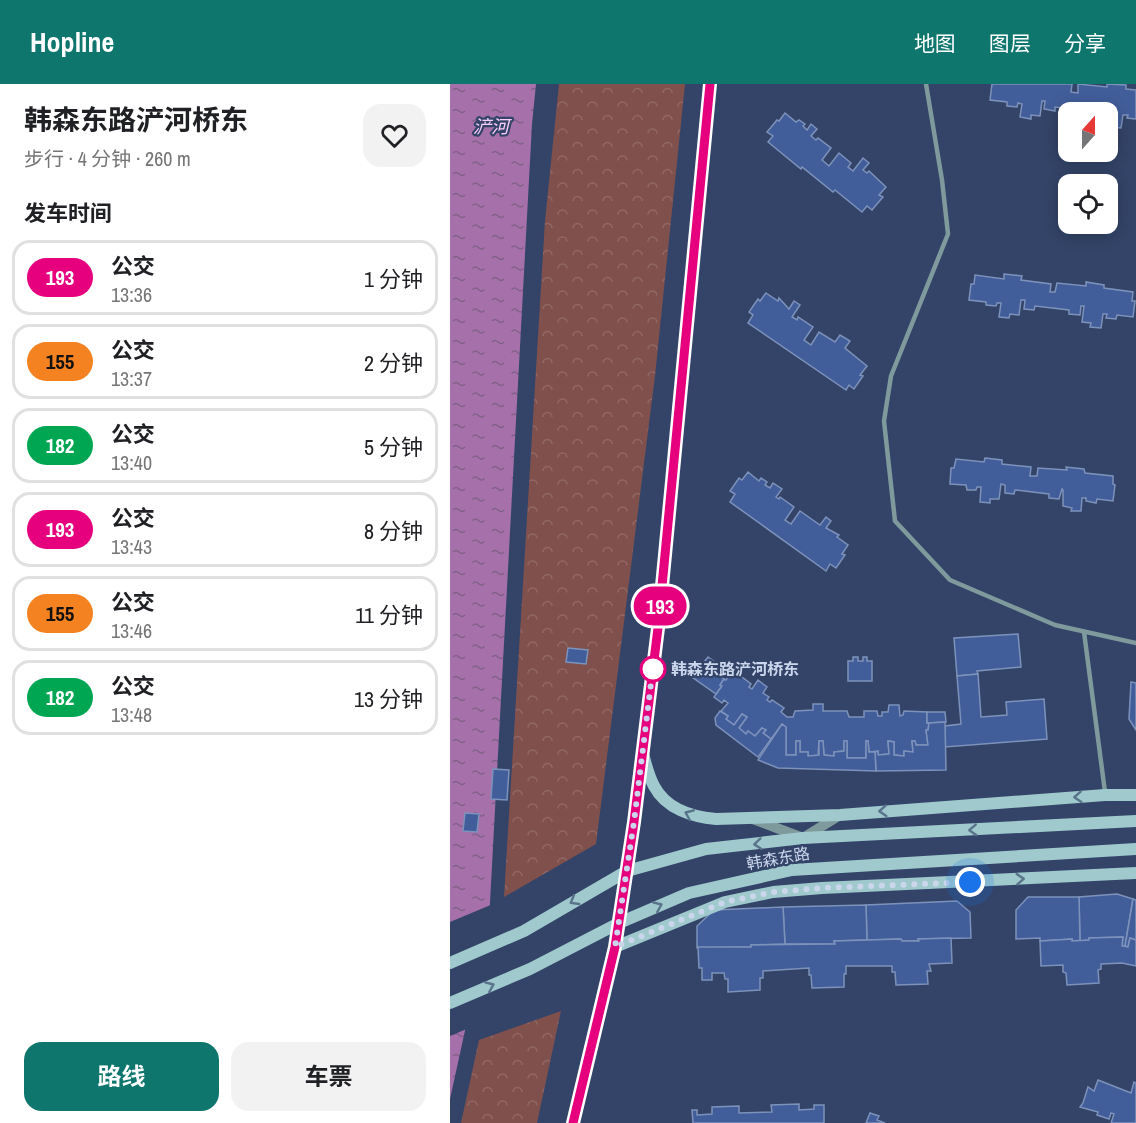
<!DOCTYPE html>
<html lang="zh">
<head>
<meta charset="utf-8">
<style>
	:root { --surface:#fff; --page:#f2f2f2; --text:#202124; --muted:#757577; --line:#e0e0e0; --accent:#0f766e }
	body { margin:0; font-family:"Archivo Narrow","Noto Sans SC",sans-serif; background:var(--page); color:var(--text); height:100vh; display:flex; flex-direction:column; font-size:22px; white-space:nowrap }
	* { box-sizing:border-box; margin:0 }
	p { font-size:20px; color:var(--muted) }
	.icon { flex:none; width:33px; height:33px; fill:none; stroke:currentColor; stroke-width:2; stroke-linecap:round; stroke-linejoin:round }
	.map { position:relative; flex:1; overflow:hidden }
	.sheet { display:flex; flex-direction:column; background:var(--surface); width:450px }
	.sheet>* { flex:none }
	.badge { padding:0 12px; border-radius:20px; font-size:21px; line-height:39px }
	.needle { width:39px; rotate:21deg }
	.fabs { position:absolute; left:608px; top:18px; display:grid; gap:12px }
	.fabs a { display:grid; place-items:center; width:60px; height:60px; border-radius:12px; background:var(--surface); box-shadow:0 3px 15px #0003; font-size:30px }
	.you { position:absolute; width:30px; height:30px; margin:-15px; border:4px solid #fff; border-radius:50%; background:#1a73e8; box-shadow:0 0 0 9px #1a73e833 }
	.map>.badge { position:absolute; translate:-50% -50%; box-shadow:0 0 0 3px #fff }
	h2 { padding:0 24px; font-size:22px; line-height:54px }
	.round { display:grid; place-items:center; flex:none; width:63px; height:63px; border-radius:18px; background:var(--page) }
	.headline { display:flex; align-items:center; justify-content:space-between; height:102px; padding:0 24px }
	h1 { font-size:28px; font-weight:700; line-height:45px }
	.action { display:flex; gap:12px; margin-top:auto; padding:12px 24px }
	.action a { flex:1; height:69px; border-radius:18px; background:var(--accent); color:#fff; font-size:24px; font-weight:700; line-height:69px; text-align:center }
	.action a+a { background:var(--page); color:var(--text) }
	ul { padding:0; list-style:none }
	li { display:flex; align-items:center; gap:18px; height:75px; margin:0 12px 9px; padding:0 12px; border:3px solid var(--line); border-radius:18px }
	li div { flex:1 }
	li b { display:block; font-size:22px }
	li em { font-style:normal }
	li .badge { min-width:66px; font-weight:700; text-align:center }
	header { display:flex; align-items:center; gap:36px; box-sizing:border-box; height:84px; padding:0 30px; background:var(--accent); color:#fff }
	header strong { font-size:28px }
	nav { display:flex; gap:33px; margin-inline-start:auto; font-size:21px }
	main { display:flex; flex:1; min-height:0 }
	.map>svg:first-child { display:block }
</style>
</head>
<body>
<header>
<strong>Hopline</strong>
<nav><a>地图</a><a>图层</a><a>分享</a></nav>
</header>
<main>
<section class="sheet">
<div class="headline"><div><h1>韩森东路浐河桥东</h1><p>步行 · 4 分钟 · 260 m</p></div><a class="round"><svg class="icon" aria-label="heart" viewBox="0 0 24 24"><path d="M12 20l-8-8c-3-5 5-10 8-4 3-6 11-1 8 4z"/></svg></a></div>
<h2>发车时间</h2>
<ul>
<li><span class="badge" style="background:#e6007e;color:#fff">193</span><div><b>公交</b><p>13:36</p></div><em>1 分钟</em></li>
<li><span class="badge" style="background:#f58220;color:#111">155</span><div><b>公交</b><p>13:37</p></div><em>2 分钟</em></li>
<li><span class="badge" style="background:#00a651;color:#fff">182</span><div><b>公交</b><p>13:40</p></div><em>5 分钟</em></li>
<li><span class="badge" style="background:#e6007e;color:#fff">193</span><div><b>公交</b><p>13:43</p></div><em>8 分钟</em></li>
<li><span class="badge" style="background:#f58220;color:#111">155</span><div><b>公交</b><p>13:46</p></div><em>11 分钟</em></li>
<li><span class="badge" style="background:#00a651;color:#fff">182</span><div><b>公交</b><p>13:48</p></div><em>13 分钟</em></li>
</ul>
<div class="action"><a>路线</a><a>车票</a></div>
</section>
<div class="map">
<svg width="686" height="1039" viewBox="0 0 686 1039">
	<defs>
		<pattern id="park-crowns" width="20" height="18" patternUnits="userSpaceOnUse" patternTransform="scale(1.5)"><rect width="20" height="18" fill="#80504c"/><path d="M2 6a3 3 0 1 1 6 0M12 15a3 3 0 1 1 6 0" fill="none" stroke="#916866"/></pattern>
		<pattern id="water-ripples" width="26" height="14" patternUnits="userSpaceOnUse" patternTransform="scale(1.5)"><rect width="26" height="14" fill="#a671aa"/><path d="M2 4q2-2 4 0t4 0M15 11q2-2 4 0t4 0" fill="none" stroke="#816087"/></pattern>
	</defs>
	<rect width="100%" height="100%" fill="#334468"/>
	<g fill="url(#park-crowns)">
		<polygon points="109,0 235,0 205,292 146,760 54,813 95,137"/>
		<polygon points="111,927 87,1039 11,1039 29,956"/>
	</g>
	<polygon fill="url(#water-ripples)" points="0,0 86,0 82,40 39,837 0,1015"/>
	<polygon fill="#334468" points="43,820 42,838 19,944 0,952 0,838"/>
	<g fill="#425e9a" stroke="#7d92bb" stroke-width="1.5">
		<polygon points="542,0 622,0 621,8 628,9 628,0 657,3 657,0 676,1 676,5 686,6 686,35 677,34 678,31 673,31 671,44 662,43 662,40 657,40 657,28 653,28 654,23 651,23 650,28 605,23 605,27 594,25 595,17 592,17 590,32 581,31 581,35 570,33 572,20 568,19 567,23 557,22 557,18 540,16"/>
		<polygon points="335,29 346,38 349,36 355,40 353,42 357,46 361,40 367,45 361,52 366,56 368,54 381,64 372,76 379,82 389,69 401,79 398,83 403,87 413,74 419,79 413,86 417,89 419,87 436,103 429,111 433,113 422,126 417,122 412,128 385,106 383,108 352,83 351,85 318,58 323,52 317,48 327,36 329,37"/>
		<polygon points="554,190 572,192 571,196 601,200 600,208 605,208 607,199 636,202 636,198 654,201 654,204 683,208 682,217 685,217 683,233 667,231 666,235 656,234 657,230 653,230 651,244 640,243 641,239 632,238 634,222 631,222 630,231 619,230 619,226 585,222 584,226 574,225 575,216 571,216 569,231 560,230 559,234 549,233 551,219 547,219 546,222 536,221 536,218 519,216 521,200 524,200 525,191 554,195"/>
		<polygon points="316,209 328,217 329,214 339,225 344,217 350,221 342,233 347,236 348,233 363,243 354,256 361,261 369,248 385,258 390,251 400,257 395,264 417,282 410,291 413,292 404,305 399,301 396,306 298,239 303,231 299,228 308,215 310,217"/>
		<polygon points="535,374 552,376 552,380 581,383 580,392 587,392 588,384 617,386 616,383 634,385 635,389 663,392 663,400 665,401 663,417 647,415 646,419 636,417 636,414 632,414 631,427 621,427 622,424 613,422 613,406 612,405 609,415 599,414 599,410 565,406 564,410 555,409 555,401 551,400 549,415 540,415 540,419 530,418 531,403 527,403 526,406 517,406 516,401 500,400 501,384 504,384 506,375 534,378"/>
		<polygon points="298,388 309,397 311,394 317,398 315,401 320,404 323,399 332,405 326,413 329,415 330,413 344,423 335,436 341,440 350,427 370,441 376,433 381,437 376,444 389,451 387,453 398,461 392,470 395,471 386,484 380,480 376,487 280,418 285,410 280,407 289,394 292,396"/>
		<polygon points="568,550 571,583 527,587 528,590 507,592 504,554"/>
		<polygon points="118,564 138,566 136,580 116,578"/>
		<polygon points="258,573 265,578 260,585 274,595 270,601 272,602 266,610 242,593"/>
		<polygon points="403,573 408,573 408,577 413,577 413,573 417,573 417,577 422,577 422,597 398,597 398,577 403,577"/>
		<polygon points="283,586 301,600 299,603 302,605 308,596 317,603 313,609 319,613 317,616 320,618 322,616 334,624 331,628 337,633 343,633 345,627 363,626 363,620 373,620 373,627 397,627 399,633 414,633 414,627 427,627 428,632 432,632 432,628 438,628 439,621 449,621 450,632 453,631 454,627 477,628 477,639 479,639 478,646 476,646 478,661 466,661 465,657 462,657 463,668 454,667 454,672 444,671 444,658 438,657 439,670 428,671 428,667 419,668 418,657 416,657 416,674 397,674 397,657 394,657 394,667 384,668 384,672 374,671 373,657 369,657 368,672 358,672 358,668 350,668 350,657 346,657 346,671 336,671 336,643 332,640 321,655 313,649 316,646 312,644 305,652 298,647 296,650 289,644 297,633 292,630 284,641 276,635 278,632 271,627 278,619 274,616 272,619 264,613 272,602 270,601 274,595 276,596"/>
		<polygon points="528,590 531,633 557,631 556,618 594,615 597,655 495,663 495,642 511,640 507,592"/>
		<polygon points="681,598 686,599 686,646 679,635"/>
		<polygon points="270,627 278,632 276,635 284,641 292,630 297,633 289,644 296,650 298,647 305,652 312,644 316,646 313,649 321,655 308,673 266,641 265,634"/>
		<polygon points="477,628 495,628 496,638 477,639"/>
		<polygon points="495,638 496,686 426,687 425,668 428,667 428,671 439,670 438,657 444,658 444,671 454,672 454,667 463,668 462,657 465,657 466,661 478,661 476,646 478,646 479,639"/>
		<polygon points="332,640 336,643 336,671 346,671 346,657 350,657 350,668 358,668 358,672 369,671 369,657 373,657 374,671 384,672 384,668 394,667 394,657 397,657 397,674 416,674 416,657 418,657 419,668 425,668 426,687 328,684 308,676"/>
		<polygon points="43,685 59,686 57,716 41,715"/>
		<polygon points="15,729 29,730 27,748 13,747"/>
		<polygon points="667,810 683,815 675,862 672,862 673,853 639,854 639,856 630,857 629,813"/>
		<polygon points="578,813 629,813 630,857 622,857 622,855 590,857 590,854 566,855 566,826"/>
		<polygon points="683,815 686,816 686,856 680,854 678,863 675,862"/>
		<polygon points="507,817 520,828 521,854 468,855 469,857 452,857 451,855 417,856 416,821"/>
		<polygon points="416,821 417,856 384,857 385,860 335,860 333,823"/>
		<polygon points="333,823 335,860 301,861 301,863 247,864 247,842 264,826"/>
		<polygon points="673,853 672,862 678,863 680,854 686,856 686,882 672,879 651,880 651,885 648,886 649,899 617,901 616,889 613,888 613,881 591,882 590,857 622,855 622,857 639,856 639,854"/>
		<polygon points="501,854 502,879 479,880 481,887 477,887 478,900 446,901 445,888 442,888 442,882 396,882 396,890 394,890 394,903 362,904 361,891 359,891 359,884 313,887 313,894 310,894 310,906 278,908 278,895 275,895 274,889 262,889 262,896 252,896 252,884 249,884 248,863 301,863 301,861 385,860 384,857 451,855 452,857 469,857 468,855"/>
		<polygon points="648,996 681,1009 684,998 686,999 686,1039 661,1039 664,1030 661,1029 659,1035 647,1031 648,1028 630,1023 633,1019 638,1003 644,1007"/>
		<polygon points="349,1020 349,1026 364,1025 364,1021 374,1021 374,1039 243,1039 242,1026 247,1026 247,1031 262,1030 262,1023 289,1022 289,1029 322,1028 321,1021"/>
		<polygon points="420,1029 429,1032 427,1036 435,1039 416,1039"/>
	</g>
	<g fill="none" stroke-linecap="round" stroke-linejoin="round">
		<g stroke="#7f9a9c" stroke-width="4.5">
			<polyline points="476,0 492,96 498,150 441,292 434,337 445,437 500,496 605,541 686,559"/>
			<polyline points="634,548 655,708"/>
		</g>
		<g stroke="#7f9a9c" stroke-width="10">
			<polyline points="303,735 353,754 390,731"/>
			<polyline points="123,1039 165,863 184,738 208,544 260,0"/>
		</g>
		<g stroke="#9fc9cd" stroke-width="12">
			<path d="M193 670C196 681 199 693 204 702 216 725 243 733 266 735L390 731 655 711H686"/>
			<polyline points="165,863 275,818 323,808 372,804 686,789"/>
			<polyline points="0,879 74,847 177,787 256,765 353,754 686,737"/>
			<polyline points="0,919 80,885 169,839 239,809 342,786 686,765"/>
		</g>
	</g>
	<defs><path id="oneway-chevron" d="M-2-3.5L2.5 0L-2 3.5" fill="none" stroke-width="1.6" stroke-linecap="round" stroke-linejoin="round" transform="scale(1.5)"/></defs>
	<g stroke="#59738b">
		<use href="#oneway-chevron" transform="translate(628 713) rotate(176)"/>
		<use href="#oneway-chevron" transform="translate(433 727) rotate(176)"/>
		<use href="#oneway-chevron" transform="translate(239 730) rotate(-157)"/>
		<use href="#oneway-chevron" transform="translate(523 746) rotate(177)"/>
		<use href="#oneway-chevron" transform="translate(308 760) rotate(174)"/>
		<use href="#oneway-chevron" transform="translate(570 795) rotate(-3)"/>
		<use href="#oneway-chevron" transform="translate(124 817) rotate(150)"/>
		<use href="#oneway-chevron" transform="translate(208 822) rotate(-23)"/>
		<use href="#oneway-chevron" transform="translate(40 902) rotate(-23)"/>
	</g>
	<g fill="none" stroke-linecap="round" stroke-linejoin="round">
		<g stroke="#fff" stroke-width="14">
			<polyline id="line" points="123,1039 165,863 184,738 208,544 260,0"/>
		</g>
		<use href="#line" stroke="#e6007e" stroke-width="9"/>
		<polyline stroke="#cbd6ec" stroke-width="6" stroke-dasharray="0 10.8" points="203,585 203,583 184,738 165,863 275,818 323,808 372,804 520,798"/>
	</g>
	<circle fill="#fff" stroke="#e6007e" stroke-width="3" cx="203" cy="585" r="12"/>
	<g text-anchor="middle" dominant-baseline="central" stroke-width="4.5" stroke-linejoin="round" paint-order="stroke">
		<g font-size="16" font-weight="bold" fill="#cbd6ec" stroke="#334468" text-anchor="start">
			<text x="221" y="585">韩森东路浐河桥东</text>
		</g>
		<g font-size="16" fill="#cbd6ec" stroke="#334468">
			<text transform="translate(328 774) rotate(-10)">韩森东路</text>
		</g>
		<g font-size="18" font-style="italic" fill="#fbcffe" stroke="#334468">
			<text x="41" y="42">浐河</text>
		</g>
	</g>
</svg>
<div class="fabs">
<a><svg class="needle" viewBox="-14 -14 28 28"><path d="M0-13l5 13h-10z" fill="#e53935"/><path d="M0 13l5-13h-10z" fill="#757577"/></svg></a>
<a><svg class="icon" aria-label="locate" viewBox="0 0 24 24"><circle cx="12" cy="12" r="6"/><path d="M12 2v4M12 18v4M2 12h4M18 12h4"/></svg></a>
</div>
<div class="you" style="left:520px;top:798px"></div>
<b class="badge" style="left:210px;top:522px;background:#e6007e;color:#fff">193</b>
</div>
</main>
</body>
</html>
